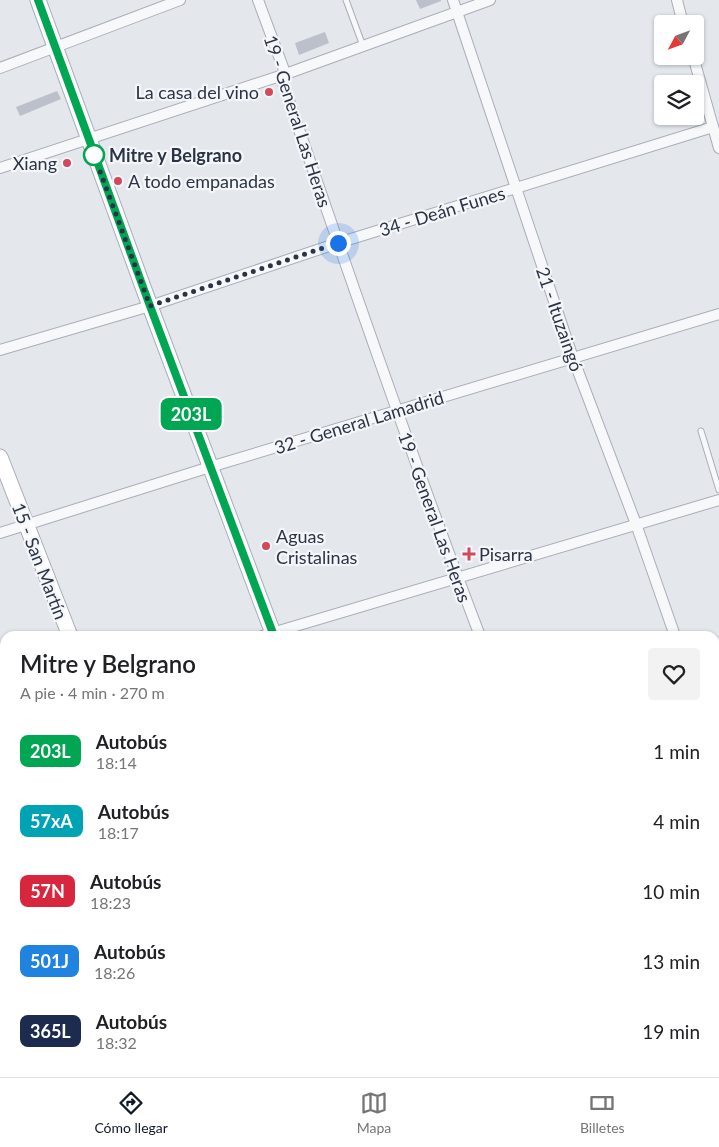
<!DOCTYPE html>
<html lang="es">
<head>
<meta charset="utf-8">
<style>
	:root { --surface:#fff; --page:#f2f2f2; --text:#202124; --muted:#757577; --line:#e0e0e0; --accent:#111827 }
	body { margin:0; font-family:Lato,sans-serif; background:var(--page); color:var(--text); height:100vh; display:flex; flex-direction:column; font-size:19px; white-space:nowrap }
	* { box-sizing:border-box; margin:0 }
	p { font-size:16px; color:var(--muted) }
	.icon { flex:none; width:28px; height:28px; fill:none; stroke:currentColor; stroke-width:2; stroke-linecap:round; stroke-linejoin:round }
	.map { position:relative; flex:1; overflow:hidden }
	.side { position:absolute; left:0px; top:631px; width:720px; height:446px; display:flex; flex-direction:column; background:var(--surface); border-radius:15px 15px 0 0; box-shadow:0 1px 4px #0004 }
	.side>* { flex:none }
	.badge { padding:0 10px; border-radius:8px; font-size:18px; line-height:32px }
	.needle { width:32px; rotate:229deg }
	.fabs { position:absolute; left:654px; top:15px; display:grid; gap:10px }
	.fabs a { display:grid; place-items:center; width:50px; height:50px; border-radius:5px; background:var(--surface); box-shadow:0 1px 4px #0004; font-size:25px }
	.you { position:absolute; width:25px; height:25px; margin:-12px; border:4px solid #fff; border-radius:50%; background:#1a73e8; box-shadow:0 0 0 8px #1a73e833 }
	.map>.badge { position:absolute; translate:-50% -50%; box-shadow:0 0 0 2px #fff }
	.round { display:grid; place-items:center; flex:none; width:52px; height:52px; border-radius:5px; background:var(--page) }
	.summary { display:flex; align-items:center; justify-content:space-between; height:85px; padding:0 20px }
	h1 { font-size:24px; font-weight:600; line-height:38px }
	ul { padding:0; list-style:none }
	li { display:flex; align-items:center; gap:15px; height:70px; padding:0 20px }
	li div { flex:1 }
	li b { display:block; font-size:19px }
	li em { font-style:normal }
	li .badge { min-width:55px; font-weight:700; text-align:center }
	.menu { display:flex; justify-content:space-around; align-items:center; height:70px; border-top:1px solid var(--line); background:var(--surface); font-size:14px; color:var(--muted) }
	.menu a { display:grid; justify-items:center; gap:2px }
	.menu .active { color:var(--accent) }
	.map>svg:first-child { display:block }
</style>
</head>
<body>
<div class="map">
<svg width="719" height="1077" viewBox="0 0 719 1077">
	<rect width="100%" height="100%" fill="#e4e7ec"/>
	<g fill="#bbc0ca">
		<polygon points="416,0 441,0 441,1 420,9"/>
		<polygon points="325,32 329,43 299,55 295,43"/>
		<polygon points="57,91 61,99 20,116 16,107"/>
	</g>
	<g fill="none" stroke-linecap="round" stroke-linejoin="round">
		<g stroke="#a9aeb7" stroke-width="7">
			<g id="lane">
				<polyline points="346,0 363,46"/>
				<polyline points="701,431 719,490"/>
			</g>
		</g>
		<g stroke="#a9aeb7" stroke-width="12">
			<g id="street">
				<path d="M258 0 284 70 282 80C346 266 410 452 480 636"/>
				<polyline points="453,0 573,358 636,524 675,636"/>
				<polyline points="677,0 683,24"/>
				<polyline points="693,56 719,148"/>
				<polyline points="0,68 180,0"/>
				<polyline points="0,168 283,75 490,0"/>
				<polyline points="0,350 150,306 338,243 713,127"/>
				<polyline points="0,533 210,467 719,314"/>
				<polyline points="262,636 719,500"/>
				<polyline points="715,689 719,688"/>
				<polyline points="0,715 5,713"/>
				<polyline points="715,749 719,761"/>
				<polyline points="0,867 5,881"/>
				<polyline points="715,875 719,874"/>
				<polyline points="0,900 5,898"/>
				<polyline points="715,1054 719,1053"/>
				<polyline points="73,1072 74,1077"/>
				<polyline points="43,1077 59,1072"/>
				<polyline points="641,1077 656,1072"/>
			</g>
		</g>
		<g stroke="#a9aeb7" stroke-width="17">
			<g id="secondary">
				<polyline points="38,0 150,306 274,636"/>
				<polyline points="0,457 70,636"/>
				<polyline points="241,1072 243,1077"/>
				<polyline points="440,1072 442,1077"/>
			</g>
		</g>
		<use href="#lane" stroke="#f7f8fa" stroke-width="5"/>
		<use href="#street" stroke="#f7f8fa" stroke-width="10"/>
		<use href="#secondary" stroke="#fff" stroke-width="15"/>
	</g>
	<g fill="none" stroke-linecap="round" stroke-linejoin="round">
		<g stroke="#fff" stroke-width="11">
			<polyline id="line" points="38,0 150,306 274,636"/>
		</g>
		<use href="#line" stroke="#00a651" stroke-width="8"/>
		<polyline stroke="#2b3445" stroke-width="5" stroke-dasharray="0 9" points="94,155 150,306 338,243"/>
	</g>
	<g fill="#d1495b" stroke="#f4f6f9" stroke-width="2">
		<circle cx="269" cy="92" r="5"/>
		<circle cx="67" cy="163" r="5"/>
		<circle cx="118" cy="181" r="5"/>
		<circle cx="266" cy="546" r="5"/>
		<path d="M466.5 546.5h5v5h5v5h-5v5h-5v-5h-5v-5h5z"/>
	</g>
	<circle fill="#fff" stroke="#00a651" stroke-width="2.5" cx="94" cy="155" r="10"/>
	<g text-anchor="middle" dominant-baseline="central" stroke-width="4.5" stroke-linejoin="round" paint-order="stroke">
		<g font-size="18" fill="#2b3445" stroke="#f4f6f9" text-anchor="start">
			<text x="259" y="92" text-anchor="end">La casa del vino</text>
			<text x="57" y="163" text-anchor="end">Xiang</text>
			<text x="128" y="181">A todo empanadas</text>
			<text x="276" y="536">Aguas<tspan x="276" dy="21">Cristalinas</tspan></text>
			<text x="479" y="554">Pisarra</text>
		</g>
		<g font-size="18" fill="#2b3445" stroke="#f4f6f9">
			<text transform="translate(298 121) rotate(72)">19 - General Las Heras</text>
			<text transform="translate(442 211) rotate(-17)">34 - Deán Funes</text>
			<text transform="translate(560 319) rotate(71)">21 - Ituzaingó</text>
			<text transform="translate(359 422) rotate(-17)">32 - General Lamadrid</text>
			<text transform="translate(435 517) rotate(70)">19 - General Las Heras</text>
			<text transform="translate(40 561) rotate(69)">15 - San Martín</text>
		</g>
		<g font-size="18" font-weight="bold" fill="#2b3445" stroke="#f4f6f9" text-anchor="start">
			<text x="109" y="155">Mitre y Belgrano</text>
		</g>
	</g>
</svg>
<div class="fabs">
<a><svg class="needle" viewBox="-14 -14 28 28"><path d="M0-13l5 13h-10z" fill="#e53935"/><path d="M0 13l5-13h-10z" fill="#757577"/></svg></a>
<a><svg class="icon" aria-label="layers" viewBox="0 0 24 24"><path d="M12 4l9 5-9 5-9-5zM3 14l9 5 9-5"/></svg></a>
</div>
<div class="you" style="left:338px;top:243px"></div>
<b class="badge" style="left:191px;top:414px;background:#00a651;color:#fff">203L</b>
<section class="side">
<div class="summary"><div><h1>Mitre y Belgrano</h1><p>A pie · 4 min · 270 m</p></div><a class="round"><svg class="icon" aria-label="heart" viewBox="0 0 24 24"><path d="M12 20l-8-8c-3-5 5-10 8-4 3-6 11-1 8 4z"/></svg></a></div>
<ul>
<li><span class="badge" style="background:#00a651;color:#fff">203L</span><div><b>Autobús</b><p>18:14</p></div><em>1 min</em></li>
<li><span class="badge" style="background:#00a3b4;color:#fff">57xA</span><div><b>Autobús</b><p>18:17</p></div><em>4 min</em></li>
<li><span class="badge" style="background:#d7263d;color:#fff">57N</span><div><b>Autobús</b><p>18:23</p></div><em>10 min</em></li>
<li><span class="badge" style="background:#2083df;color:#fff">501J</span><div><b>Autobús</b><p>18:26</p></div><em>13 min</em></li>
<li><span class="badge" style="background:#1d2b4f;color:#fff">365L</span><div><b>Autobús</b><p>18:32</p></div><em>19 min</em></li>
</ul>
</section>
</div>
<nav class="menu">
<a class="active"><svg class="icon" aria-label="directions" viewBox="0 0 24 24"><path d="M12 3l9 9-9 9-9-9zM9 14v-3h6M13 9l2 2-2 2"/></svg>Cómo llegar</a>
<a><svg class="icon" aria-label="map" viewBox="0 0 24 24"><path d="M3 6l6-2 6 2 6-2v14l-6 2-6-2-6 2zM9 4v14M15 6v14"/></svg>Mapa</a>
<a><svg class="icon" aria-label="tickets" viewBox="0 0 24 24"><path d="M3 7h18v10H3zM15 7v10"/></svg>Billetes</a>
</nav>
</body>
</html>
